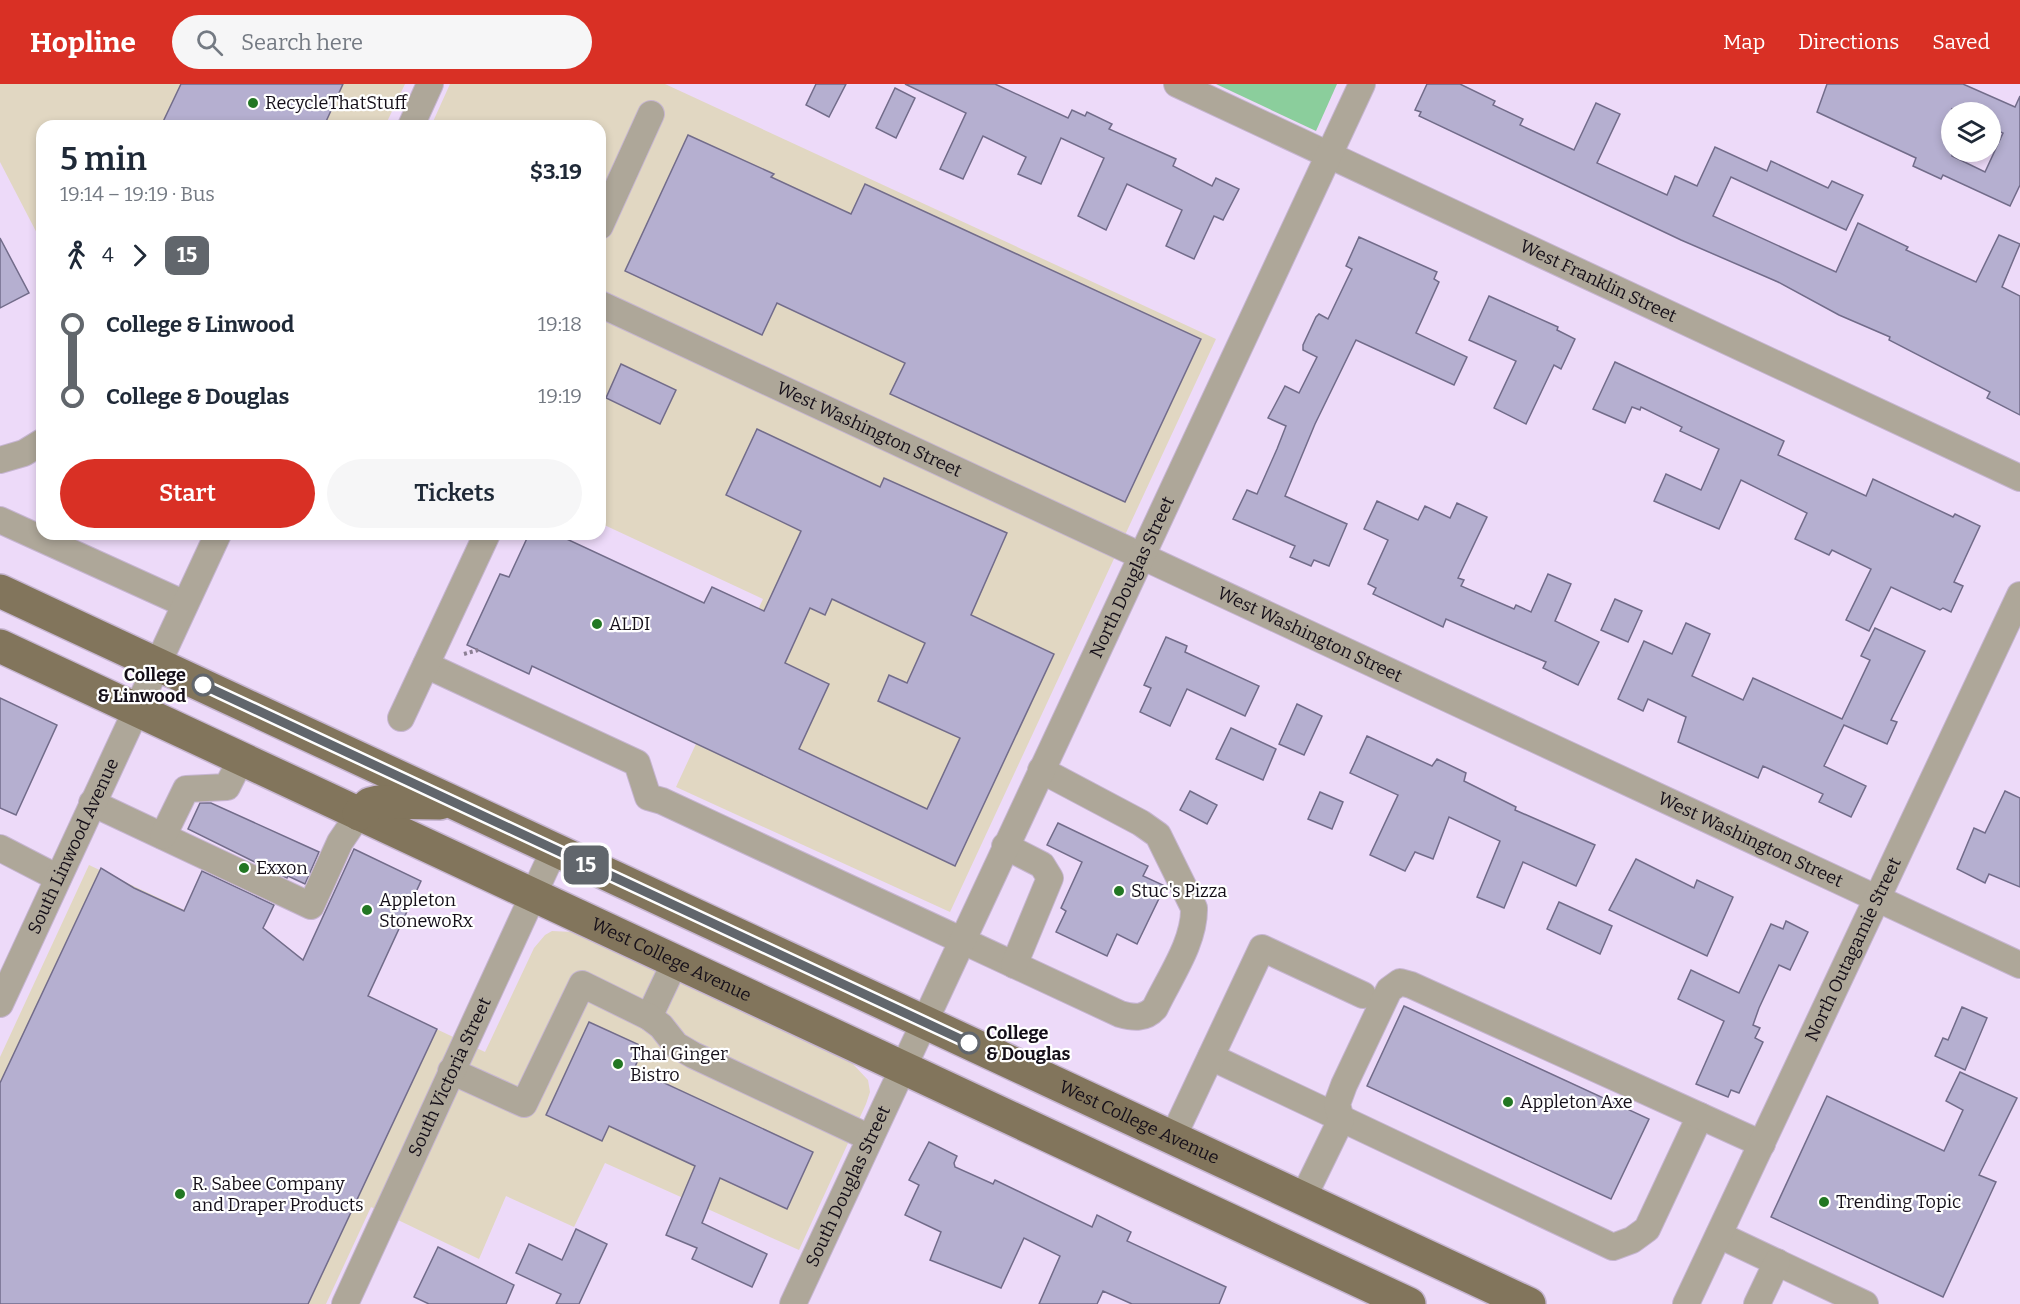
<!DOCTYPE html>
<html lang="en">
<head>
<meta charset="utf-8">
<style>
	:root { --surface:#fff; --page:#f6f6f7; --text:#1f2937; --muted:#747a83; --accent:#d93025 }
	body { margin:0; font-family:Bitter,serif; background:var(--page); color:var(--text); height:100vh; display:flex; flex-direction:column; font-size:22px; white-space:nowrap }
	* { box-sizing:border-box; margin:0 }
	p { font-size:20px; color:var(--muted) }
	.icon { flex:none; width:33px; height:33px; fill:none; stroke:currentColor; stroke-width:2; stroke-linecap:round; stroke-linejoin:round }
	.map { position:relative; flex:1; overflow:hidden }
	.panel { position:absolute; left:36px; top:36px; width:570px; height:420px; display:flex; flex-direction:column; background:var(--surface); border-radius:18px; box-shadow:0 3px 9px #0003 }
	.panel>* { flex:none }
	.badge { padding:0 12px; border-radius:9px; font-size:21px; line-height:39px }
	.controls { position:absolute; left:1941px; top:18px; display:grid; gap:12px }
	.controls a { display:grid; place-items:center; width:60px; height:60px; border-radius:50%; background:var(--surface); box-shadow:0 3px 9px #0003; font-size:30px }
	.map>.badge { position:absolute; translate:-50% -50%; box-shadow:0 0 0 3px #fff }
	.legs { display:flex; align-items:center; gap:9px; height:66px; padding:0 24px; font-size:20px }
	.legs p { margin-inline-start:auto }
	.summary { display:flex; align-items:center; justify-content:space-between; height:102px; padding:0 24px }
	h1 { font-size:33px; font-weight:600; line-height:45px }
	.primary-button { display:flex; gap:12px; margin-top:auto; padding:12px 24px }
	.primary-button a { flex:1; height:69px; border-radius:36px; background:var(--accent); color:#fff; font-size:24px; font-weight:600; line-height:69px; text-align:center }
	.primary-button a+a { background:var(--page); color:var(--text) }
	ul { padding:0 24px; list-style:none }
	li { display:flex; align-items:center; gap:21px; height:72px; font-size:22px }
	li i { display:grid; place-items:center; width:9px; height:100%; margin:0 8px; background:currentColor }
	li i::after { content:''; width:15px; height:15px; margin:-8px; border:4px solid; border-radius:50%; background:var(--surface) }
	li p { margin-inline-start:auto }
	li:first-child i { background:linear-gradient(#0000 50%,currentColor 0) }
	li:last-child i { background:linear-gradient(currentColor 50%,#0000 0) }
	header { display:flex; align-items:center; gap:36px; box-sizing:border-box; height:84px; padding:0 30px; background:var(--accent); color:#fff }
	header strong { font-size:28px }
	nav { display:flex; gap:33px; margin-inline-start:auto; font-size:21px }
	.search { width:420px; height:54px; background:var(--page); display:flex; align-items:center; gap:15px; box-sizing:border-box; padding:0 21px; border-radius:33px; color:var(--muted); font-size:22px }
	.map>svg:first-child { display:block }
</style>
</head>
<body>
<header>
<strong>Hopline</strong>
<div class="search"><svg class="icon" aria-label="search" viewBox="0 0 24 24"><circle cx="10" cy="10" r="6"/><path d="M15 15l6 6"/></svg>Search here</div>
<nav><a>Map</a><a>Directions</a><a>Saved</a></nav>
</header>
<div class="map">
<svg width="2020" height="1220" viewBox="0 0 2020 1220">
	<rect width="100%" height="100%" fill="#eddaf9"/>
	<g fill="#e1d7c2">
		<polygon points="0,0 405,0 385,42 42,42 42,159 0,78"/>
		<polygon points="450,0 665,0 1216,255 950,828 676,703 763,515 600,439 600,42 431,42"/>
		<polygon points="89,781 485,968 534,864 545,851 552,847 573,848 852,979 868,996 870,1008 866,1020 799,1166 605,1079 574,1143 506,1112 479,1175 371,1123 326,1220 0,1220 0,973"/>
	</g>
	<polygon fill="#8bce9c" points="1216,0 1337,0 1316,47"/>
	<g fill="#b5afd0" stroke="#726c8a" stroke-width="1.5" fill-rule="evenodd">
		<polygon points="181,0 343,0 324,42 161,42"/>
		<polygon points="816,0 846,0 829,33 806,21"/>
		<polygon points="905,0 995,0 1068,34 1072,26 1085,32 1087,28 1112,40 1109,45 1176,75 1173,82 1212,102 1216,94 1239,105 1223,136 1214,132 1194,175 1166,162 1182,126 1127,100 1106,146 1078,132 1104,74 1061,54 1041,100 1018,90 1026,73 983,52 963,95 940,85 966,29"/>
		<polygon points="1427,0 1460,0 1495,17 1493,21 1523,35 1520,41 1574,66 1596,19 1620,30 1597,79 1667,111 1675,92 1697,102 1715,63 1767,87 1771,77 1828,104 1832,97 1863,111 1846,146 1731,93 1713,132 1836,188 1858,139 1908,163 1906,166 1976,198 1999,151 2020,160 2002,203 2020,212 2020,331 1987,314 1990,308 1889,256 1890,253 1839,231 1778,198 1681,156 1419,32 1421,28 1415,26"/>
		<path d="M1827 0H1963L2015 23 2020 12V101L2010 122 1943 91 1941 95 1913 82 1916 74 1817 28ZM1952 25 1959 28H1990V43L2003 49 1985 88 1952 72Z"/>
		<polygon points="895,4 915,14 896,54 876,44"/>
		<polygon points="688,51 774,90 771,93 851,130 865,100 1201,255 1125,418 890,310 905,279 777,219 762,251 625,187"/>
		<polygon points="1359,153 1437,188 1434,195 1439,198 1416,249 1467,273 1454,301 1356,256 1315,340 1285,412 1347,440 1329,482 1314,476 1311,482 1290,473 1295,462 1233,435 1247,406 1257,410 1277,365 1286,342 1268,334 1285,302 1299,309 1317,273 1303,266 1303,261 1316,233 1319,230 1328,235 1352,185 1346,182"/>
		<polygon points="0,154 29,209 0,224"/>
		<polygon points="1489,212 1558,243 1557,246 1575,255 1561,285 1554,281 1526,340 1494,324 1516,277 1469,256"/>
		<polygon points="1615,278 1784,357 1778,371 1866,412 1873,395 1953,433 1955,430 1980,442 1954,498 1963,502 1951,528 1943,524 1940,526 1891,503 1869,547 1846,536 1871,485 1832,466 1829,471 1795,455 1807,429 1741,396 1719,445 1654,417 1666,390 1701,406 1719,365 1680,347 1682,343 1641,323 1640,326 1632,323 1625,339 1593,325"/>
		<polygon points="621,280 676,306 660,340 606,314"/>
		<path d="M757 345 880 403 884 394 1007 449 971 531 1054 570 955 782 532 582 529 590 467 561 500 490 509 493 529 450H556L704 519 712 503 764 527 801 447 726 411ZM832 515 925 559 907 599 889 591 878 617 960 654 927 725 799 665 829 600 785 579 810 524 825 531Z"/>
		<polygon points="1377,417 1418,436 1425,422 1450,434 1457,419 1487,433 1458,494 1464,496 1461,502 1514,525 1516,521 1531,528 1548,490 1571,500 1555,537 1599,558 1578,601 1543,584 1546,578 1492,555 1446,535 1443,543 1373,510 1376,504 1368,500 1388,456 1364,445"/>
		<polygon points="1615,515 1642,527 1628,558 1601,546"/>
		<polygon points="1686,539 1710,550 1692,592 1743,616 1753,594 1842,635 1870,576 1861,572 1875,544 1925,567 1891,636 1897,638 1887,660 1844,641 1824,682 1866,702 1851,733 1819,718 1823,710 1763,682 1758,694 1678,658 1686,633 1648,615 1643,627 1618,615 1644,557 1672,570"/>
		<polygon points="1166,553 1187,562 1185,568 1259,602 1245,632 1187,605 1170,642 1140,628 1151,604 1144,601"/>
		<polygon points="0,614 57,641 16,731 0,724"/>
		<polygon points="1297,620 1322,632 1304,671 1279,660"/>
		<polygon points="1231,644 1276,665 1263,696 1216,675"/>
		<polygon points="1367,652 1432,682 1437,675 1466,689 1464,697 1516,723 1515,726 1595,761 1576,802 1523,778 1504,824 1477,813 1500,757 1449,733 1433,775 1415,768 1405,787 1370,771 1398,711 1350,689"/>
		<polygon points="1190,707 1217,721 1207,740 1180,726"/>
		<polygon points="2005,707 2020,714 2020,803 1989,790 1985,799 1957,785 1974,744 1985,749"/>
		<polygon points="1320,708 1343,718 1332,745 1308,735"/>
		<polygon points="200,719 211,719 319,768 305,800 288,792 287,794 188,745"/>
		<polygon points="1058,739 1148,782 1143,792 1165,802 1137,860 1117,850 1107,872 1056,848 1066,827 1061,824 1082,778 1047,761"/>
		<polygon points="354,765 421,797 368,912 437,945 308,1220 0,1220 0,999 101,784 134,804 184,827 202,787 274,821 263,844 303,876"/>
		<polygon points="1636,775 1694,804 1697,796 1733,813 1707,872 1609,826"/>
		<polygon points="1559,818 1612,842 1600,870 1547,845"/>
		<polygon points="1786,837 1808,848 1790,886 1779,881 1759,924 1753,941 1760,944 1755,954 1763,958 1739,1009 1731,1006 1728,1013 1696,1000 1724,937 1678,915 1691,886 1739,909 1771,840 1783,845"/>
		<polygon points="1404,922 1649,1035 1611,1115 1367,1002"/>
		<polygon points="1962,923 1987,934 1965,986 1935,972 1943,954 1948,956"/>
		<polygon points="589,938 644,963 634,985 813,1068 787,1125 720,1094 702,1139 767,1170 752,1203 692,1175 697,1164 666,1151 695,1082 609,1042 602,1057 546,1031"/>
		<polygon points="1960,988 2017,1014 1979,1091 1996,1098 1943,1213 1771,1133 1827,1012 1944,1067 1963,1026 1946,1017"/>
		<polygon points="929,1058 957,1072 954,1079 955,1083 993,1100 995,1096 1092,1143 1097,1131 1131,1148 1127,1157 1226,1203 1219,1220 1132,1220 1103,1207 1097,1220 1039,1220 1060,1172 1024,1154 1001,1204 930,1176 941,1148 905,1131 919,1101 909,1096"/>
		<polygon points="576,1145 607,1160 579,1220 556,1220 561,1210 516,1189 529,1160 562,1176"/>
		<polygon points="438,1163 514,1201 506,1220 429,1220 414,1213"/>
	</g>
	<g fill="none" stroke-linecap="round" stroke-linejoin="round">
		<g stroke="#c6b5d1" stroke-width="28">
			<g id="minor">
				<path id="s1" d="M1177 0 2020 394"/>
				<polyline points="411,42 430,0"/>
				<polyline points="600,142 651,30"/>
				<path id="s2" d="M600 220 2020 881"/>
				<polyline points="0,376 24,369 42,358"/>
				<polyline points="0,436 185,520"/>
				<path d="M426 581 637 679 648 713 662 717 1120 930C1134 934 1145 935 1155 924 1169 894 1195 858 1194 824L1158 751 1141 739 1041 686"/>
				<polyline points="401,634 487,450"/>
				<polyline points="92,719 311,822 340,758 359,730"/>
				<polyline points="163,752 186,705 227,703 241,675"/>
				<polyline points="1005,762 1042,781 1050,794 1014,881"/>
				<polyline points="0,764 58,794"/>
				<path id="s3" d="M0 920 218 450"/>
				<polyline points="649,933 675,878"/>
				<polyline points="1211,973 1613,1163 1632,1156 1647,1145 1700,1032"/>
				<polyline points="451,987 524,1020 582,900 649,933 661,942 676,961 693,971 870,1054"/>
				<polyline points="1173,1053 1262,864 1363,911"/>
				<polyline points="1303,1114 1341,1036 1337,1020 1344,1001 1389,906 1400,898 1411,901 1762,1060"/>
				<polyline points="1719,1151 1865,1220"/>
				<path id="s4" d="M345 1220 554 766"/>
				<path id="s5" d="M793 1220 1362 0"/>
				<path id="s6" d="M1686 1220 2020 511"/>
				<polyline points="1757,1220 1777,1178"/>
			</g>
		</g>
		<g stroke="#c6b5d1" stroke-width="36">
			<g id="major">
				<path id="s7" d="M0 507 1529 1220"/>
				<path id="s8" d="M0 562 1409 1220"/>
				<polyline points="359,730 370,720 378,718 440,719"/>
			</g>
		</g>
		<polyline stroke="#8c7f94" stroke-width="4" stroke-dasharray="3 3" stroke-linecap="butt" points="464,570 478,566"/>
		<use href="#minor" stroke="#aea799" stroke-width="26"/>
		<use href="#major" stroke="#82755c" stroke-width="33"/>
	</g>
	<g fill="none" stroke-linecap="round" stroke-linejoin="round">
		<g stroke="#fff" stroke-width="14">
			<polyline id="line-1" points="203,601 969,959"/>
		</g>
		<use href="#line-1" stroke="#61666c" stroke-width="9"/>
	</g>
	<g fill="#227723" stroke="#fff" stroke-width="2">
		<circle cx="253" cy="19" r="6"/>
		<circle cx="597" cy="540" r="6"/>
		<circle cx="244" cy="784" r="6"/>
		<circle cx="1119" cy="807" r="6"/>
		<circle cx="367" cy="826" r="6"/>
		<circle cx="618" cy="980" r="6"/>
		<circle cx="1508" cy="1018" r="6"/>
		<circle cx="180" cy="1110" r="6"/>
		<circle cx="1824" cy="1118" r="6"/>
	</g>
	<g fill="#fff" stroke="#61666c" stroke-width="3">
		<circle cx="203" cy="601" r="10"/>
		<circle cx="969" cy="959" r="10"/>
	</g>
	<g text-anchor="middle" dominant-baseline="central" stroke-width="4.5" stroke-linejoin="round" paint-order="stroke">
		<g font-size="18" fill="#150f19" stroke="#fff" text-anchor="start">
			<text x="265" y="19">RecycleThatStuff</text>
			<text x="609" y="540">ALDI</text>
			<text x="256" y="784">Exxon</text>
			<text x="1131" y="807">Stuc's Pizza</text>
			<text x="379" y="816">Appleton<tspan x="379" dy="21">StonewoRx</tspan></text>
			<text x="630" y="970">Thai Ginger<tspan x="630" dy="21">Bistro</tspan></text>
			<text x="1520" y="1018">Appleton Axe</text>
			<text x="192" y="1100">R. Sabee Company<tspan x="192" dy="21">and Draper Products</tspan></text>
			<text x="1836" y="1118">Trending Topic</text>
		</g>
		<g font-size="18" fill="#150f19" stroke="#fff">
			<text stroke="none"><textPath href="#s1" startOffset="465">West Franklin Street</textPath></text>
			<text stroke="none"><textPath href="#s2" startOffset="297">West Washington Street</textPath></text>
			<text stroke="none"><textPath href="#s5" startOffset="802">North Douglas Street</textPath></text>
			<text stroke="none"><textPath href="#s2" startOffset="783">West Washington Street</textPath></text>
			<text stroke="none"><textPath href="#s2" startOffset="1269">West Washington Street</textPath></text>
			<text stroke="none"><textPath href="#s3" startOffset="174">South Linwood Avenue</textPath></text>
			<text stroke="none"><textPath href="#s6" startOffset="392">North Outagamie Street</textPath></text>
			<text stroke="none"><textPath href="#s8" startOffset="741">West College Avenue</textPath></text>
			<text stroke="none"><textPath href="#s4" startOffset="250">South Victoria Street</textPath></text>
			<text stroke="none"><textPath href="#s7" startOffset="1257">West College Avenue</textPath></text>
			<text stroke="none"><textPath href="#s5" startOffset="130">South Douglas Street</textPath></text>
		</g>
		<g font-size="18" font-weight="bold" fill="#150f19" stroke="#fff" text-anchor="end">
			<text x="186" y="591">College<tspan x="186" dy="21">&amp; Linwood</tspan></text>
			<text x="986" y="949" text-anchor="start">College<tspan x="986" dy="21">&amp; Douglas</tspan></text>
		</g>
	</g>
</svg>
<div class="controls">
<a><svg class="icon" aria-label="layers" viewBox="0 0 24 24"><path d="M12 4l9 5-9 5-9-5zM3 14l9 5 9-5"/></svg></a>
</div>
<b class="badge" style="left:586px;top:781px;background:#61666c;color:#fff">15</b>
<section class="panel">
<div class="summary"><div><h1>5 min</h1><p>19:14 – 19:19 · Bus</p></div><b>$3.19</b></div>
<div class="legs"><svg class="icon" aria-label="walk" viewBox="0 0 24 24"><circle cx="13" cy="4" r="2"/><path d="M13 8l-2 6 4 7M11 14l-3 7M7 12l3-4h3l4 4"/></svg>4<svg class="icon" aria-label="forward" viewBox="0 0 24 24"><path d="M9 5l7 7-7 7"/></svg><b class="badge" style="background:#61666c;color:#fff">15</b></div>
<ul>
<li><i style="color:#61666c"></i><b>College &amp; Linwood</b><p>19:18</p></li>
<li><i style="color:#61666c"></i><b>College &amp; Douglas</b><p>19:19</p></li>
</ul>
<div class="primary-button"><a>Start</a><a>Tickets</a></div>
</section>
</div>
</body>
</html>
